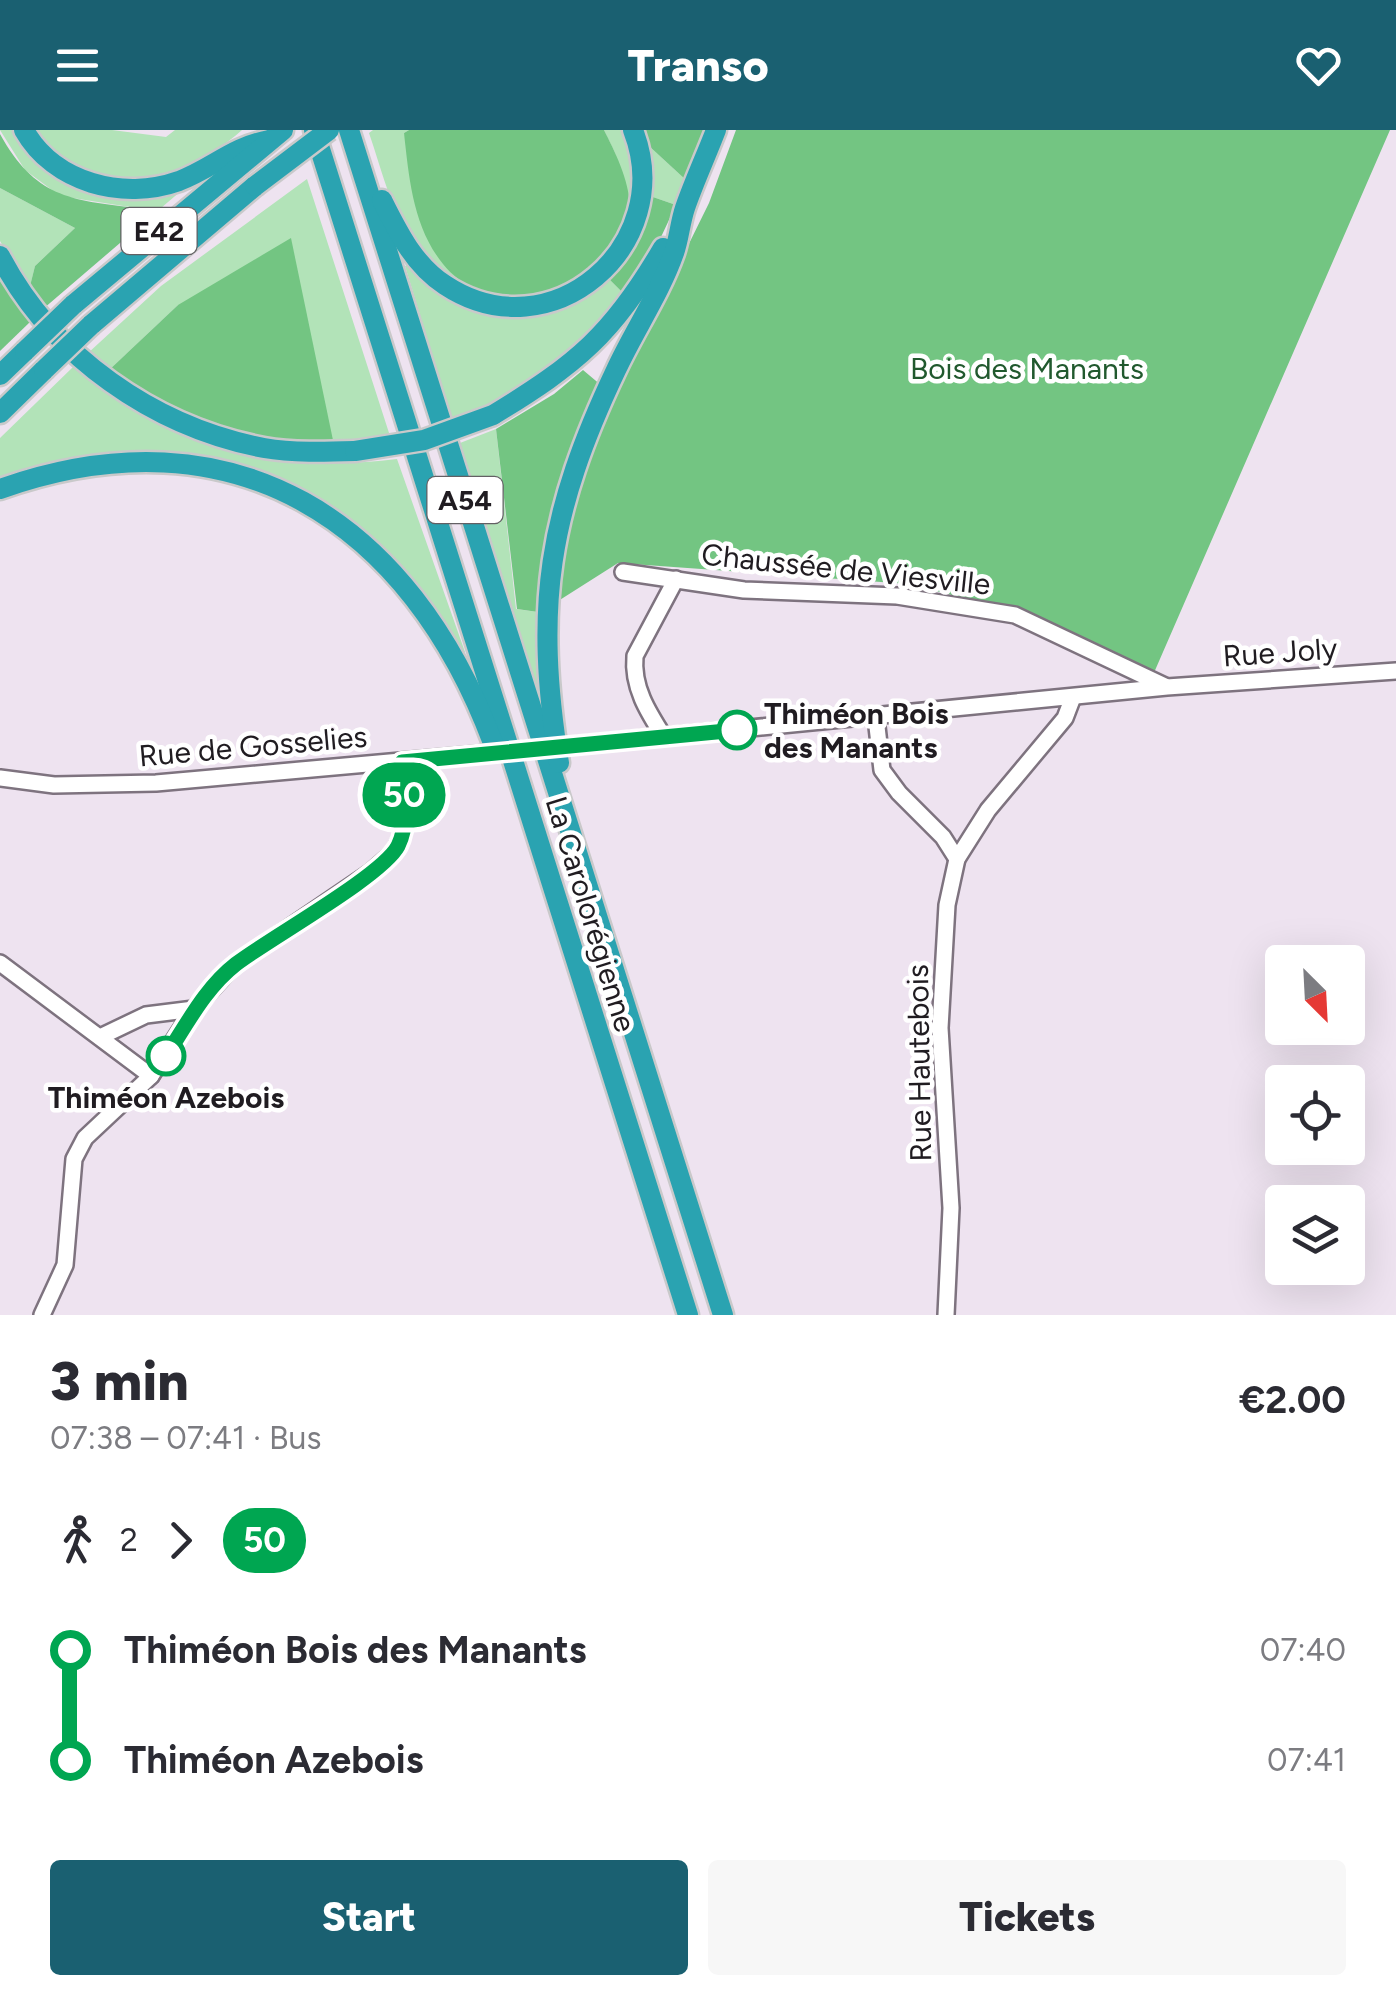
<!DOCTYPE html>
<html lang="en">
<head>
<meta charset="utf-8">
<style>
	:root { --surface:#fff; --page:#f7f7f7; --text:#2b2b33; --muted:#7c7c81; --accent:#1a6071 }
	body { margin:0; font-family:Figtree,sans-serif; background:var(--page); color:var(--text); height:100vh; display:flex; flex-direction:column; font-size:38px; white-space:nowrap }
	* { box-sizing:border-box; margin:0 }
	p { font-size:32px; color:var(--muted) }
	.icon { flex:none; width:55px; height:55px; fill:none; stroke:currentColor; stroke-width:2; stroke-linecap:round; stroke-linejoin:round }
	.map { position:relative; height:1185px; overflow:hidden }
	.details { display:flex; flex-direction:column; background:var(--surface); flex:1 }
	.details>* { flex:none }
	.badge { padding:0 20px; border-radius:32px; font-size:35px; line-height:65px }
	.needle { width:65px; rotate:156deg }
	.fabs { position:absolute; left:1265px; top:815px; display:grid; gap:20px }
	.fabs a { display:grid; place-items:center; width:100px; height:100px; border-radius:10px; background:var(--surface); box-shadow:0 10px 40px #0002; font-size:50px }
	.map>.badge { position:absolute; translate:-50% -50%; box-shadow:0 0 0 5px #fff }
	.legs { display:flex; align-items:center; gap:15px; height:110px; padding:0 50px; font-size:32px }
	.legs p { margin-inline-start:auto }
	.headline { display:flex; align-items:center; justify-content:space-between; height:170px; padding:0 50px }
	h1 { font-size:55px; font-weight:800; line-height:75px }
	.action { display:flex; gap:20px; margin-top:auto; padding:20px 50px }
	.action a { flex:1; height:115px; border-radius:10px; background:var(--accent); color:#fff; font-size:40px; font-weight:800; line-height:115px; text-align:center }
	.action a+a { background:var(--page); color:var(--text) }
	ul { padding:0 50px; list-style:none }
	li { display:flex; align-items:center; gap:35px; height:110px; font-size:38px }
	li i { display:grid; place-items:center; width:15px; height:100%; margin:0 12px; background:currentColor }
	li i::after { content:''; width:25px; height:25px; margin:-12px; border:8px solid; border-radius:50%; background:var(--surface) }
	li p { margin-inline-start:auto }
	li:first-child i { background:linear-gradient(#0000 50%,currentColor 0) }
	li:last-child i { background:linear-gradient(currentColor 50%,#0000 0) }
	header { display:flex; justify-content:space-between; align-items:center; height:130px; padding:0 50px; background:var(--accent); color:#fff; font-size:45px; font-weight:800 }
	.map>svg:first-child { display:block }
</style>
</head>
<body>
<header><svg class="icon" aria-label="menu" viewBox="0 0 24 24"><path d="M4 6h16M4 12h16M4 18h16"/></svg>Transo<svg class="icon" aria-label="heart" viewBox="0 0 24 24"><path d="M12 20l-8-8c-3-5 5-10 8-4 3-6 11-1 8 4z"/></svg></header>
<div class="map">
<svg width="1396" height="1185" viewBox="0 0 1396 1185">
	<rect width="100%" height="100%" fill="#eee3f0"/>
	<g fill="#b2e3b8">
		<polygon points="0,0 17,0 76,53 195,49 127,107 136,78 60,66 25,40"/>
		<path d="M36 0H112L166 7 175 0H242C181 54 91 77 36 0Z"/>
		<path d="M373 0H409L404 3 466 157C456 150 443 144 433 136 397 107 384 46 369 3Z"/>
		<polygon points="604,0 625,0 634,31 628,89 615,23"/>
		<polygon points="649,16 687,51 676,75 650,66"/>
		<polygon points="307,49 390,306 334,315 178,175 108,241 87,224 161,156"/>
		<polygon points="0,58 75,98 35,136 29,160 0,111"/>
		<path d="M409 134C474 196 536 204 609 149L625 165 593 204 520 261 452 290 405 136Z"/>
		<path d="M73 237C169 316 274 344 397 329L465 522 460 524 364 407 188 329 0 353V308Z"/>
		<polygon points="496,299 516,479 538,482 549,608 460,313"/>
	</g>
	<g fill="#73c582">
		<path d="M409 0H604C616 24 635 61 628 88 626 97 617 107 613 115 577 172 488 190 443 134 413 97 409 48 404 3Z"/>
		<polygon points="642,0 706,0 687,51 649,16"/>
		<polygon points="736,0 1390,0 1153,545 1022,483 909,454 618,433 555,473 565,403 586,335 608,278 709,73"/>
		<path d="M0 4C35 67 69 70 136 78L127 107 43 179 29 160 35 136 75 98 0 58Z"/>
		<path d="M650 66 676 75 654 122 625 165 609 149C631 122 644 100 650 66Z"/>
		<path d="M291 108 334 315C241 315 186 287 108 241L178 175Z"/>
		<polygon points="0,149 30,192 0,221"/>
		<polygon points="583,240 602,256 538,482 517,479 496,299 554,264"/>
	</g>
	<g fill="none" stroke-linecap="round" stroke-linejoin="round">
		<g stroke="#7e737f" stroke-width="20">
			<g id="minor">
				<polyline points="623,442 744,460 897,466 1015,485 1165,556"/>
				<polyline points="876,588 882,640 899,663 943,707 957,729"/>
				<path d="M664 607C648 582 632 557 635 526L676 449"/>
				<polyline points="598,613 1167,557 1396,541"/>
				<polyline points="0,648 54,655 156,653 434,628"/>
				<polyline points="0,833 151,946"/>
				<polyline points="100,907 146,885 194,879"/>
				<polyline points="42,1185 65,1135 74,1029 85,1008 151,946 194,879 233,836 371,742 395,721 403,703 402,632"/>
				<polyline points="946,1185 951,1078 940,898 947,775 957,729 988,680 1065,588 1073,567"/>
			</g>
		</g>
		<g stroke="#c9c9ca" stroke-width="25">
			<g id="highway">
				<path d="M24 0C54 53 123 71 179 51 213 38 232 17 269 10"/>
				<polyline points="314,0 688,1185"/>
				<polyline points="349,0 723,1185"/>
				<path d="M382 70C398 102 414 135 445 155 551 225 678 115 633 0"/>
				<path d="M0 126C52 226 154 297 264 318 293 323 325 322 355 321"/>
				<polyline points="73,175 283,0"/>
				<polyline points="91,195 255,56"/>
				<polyline points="0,245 25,221"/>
				<polyline points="0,283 44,240"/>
				<path d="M493 285C577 234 613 204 663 118"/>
				<path d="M0 359C234 276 410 391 493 613"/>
				<path d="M559 633C534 477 548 383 616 240 634 201 660 163 674 123 679 109 680 93 685 78 694 52 706 26 716 0"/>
			</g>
		</g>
		<use href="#minor" stroke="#fff" stroke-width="15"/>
		<use href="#highway" stroke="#2aa3b1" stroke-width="20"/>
		<g stroke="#7e737f" stroke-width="20" stroke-linecap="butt">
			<polyline id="minor-bridge" points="434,628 598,613"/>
		</g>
		<g stroke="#c9c9ca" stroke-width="25" stroke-linecap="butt">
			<g id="highway-bridge">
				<polyline points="255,56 329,0"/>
				<polyline points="25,221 73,175"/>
				<polyline points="44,240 91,195"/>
				<polyline points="355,321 424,310 493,285"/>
			</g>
		</g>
		<use href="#minor-bridge" stroke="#fff" stroke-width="15"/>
		<use href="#highway-bridge" stroke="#2aa3b1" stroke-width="20"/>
	</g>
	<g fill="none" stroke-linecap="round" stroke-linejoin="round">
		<g stroke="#fff" stroke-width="22">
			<path id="line-1" d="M166 926C187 894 205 858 236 834 270 808 382 746 398 716 410 692 404 658 402 632L737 600"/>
		</g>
		<use href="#line-1" stroke="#00a651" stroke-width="15"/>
	</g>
	<g fill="#fff" stroke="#00a651" stroke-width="5">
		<circle cx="737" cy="600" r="18"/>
		<circle cx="166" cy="926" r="18"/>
	</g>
	<g text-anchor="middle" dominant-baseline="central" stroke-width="9" stroke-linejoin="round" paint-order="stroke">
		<g fill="#fff" stroke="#636064" stroke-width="2.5">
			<rect x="121.5" y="78" width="75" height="46" rx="8"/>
			<rect x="427.5" y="347" width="75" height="46" rx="8"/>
		</g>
		<g font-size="28" font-weight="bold" fill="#201c21">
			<text x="159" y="101">E42</text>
			<text x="465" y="370">A54</text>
		</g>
		<g font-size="30" fill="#21592e" stroke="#fff">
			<text x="1027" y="238">Bois des Manants</text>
		</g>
		<g font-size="30" fill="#201c21" stroke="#fff">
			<text transform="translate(846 439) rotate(6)">Chaussée de Viesville</text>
			<text transform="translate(1280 522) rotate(-4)">Rue Joly</text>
			<text transform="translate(253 616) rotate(-5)">Rue de Gosselies</text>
			<text transform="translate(591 784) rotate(73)">La Carolorégienne</text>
			<text transform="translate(919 933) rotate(-91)">Rue Hautebois</text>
		</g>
		<g font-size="30" font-weight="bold" fill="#201c21" stroke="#fff" text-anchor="start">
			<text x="764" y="583">Thiméon Bois<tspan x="764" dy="34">des Manants</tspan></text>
			<text x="166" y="967" text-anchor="middle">Thiméon Azebois</text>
		</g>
	</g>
</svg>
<div class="fabs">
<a><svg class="needle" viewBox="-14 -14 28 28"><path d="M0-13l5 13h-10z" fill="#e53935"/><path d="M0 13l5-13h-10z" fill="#7c7c81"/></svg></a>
<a><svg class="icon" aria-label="locate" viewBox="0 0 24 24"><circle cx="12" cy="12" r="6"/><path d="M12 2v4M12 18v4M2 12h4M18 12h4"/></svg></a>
<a><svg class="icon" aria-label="layers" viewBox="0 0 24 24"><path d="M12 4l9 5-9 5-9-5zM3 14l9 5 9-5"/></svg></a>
</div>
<b class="badge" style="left:404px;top:665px;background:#00a651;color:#fff">50</b>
</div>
<section class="details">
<div class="headline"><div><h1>3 min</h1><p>07:38 – 07:41 · Bus</p></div><b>€2.00</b></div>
<div class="legs"><svg class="icon" aria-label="walk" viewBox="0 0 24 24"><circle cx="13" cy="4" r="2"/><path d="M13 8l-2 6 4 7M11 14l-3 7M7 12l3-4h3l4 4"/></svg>2<svg class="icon" aria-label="forward" viewBox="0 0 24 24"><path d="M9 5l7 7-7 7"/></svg><b class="badge" style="background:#00a651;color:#fff">50</b></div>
<ul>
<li><i style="color:#00a651"></i><b>Thiméon Bois des Manants</b><p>07:40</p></li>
<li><i style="color:#00a651"></i><b>Thiméon Azebois</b><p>07:41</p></li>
</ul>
<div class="action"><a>Start</a><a>Tickets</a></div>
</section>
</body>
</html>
